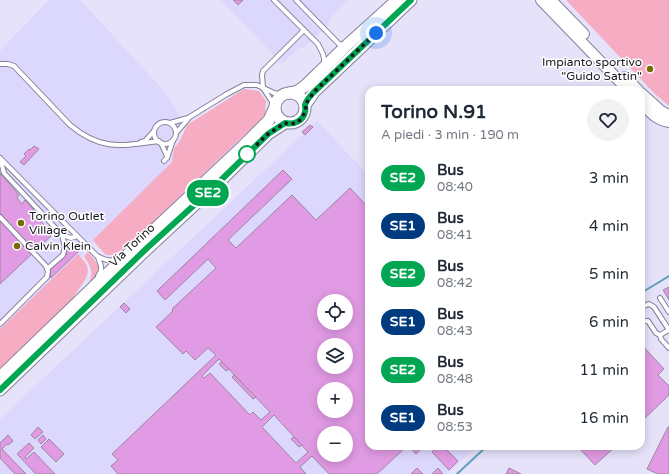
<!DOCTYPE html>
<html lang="it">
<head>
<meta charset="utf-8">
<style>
	:root { --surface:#fff; --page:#f2f2f3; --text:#1f2937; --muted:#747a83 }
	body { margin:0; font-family:"Varela Round",sans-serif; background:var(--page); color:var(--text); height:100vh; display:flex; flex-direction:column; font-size:15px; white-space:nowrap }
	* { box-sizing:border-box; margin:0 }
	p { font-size:13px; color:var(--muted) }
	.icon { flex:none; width:22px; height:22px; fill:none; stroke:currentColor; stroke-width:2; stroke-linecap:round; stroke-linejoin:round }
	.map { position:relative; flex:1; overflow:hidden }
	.panel { position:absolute; left:365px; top:86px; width:280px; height:364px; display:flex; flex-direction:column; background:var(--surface); border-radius:12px; box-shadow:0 2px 10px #0003 }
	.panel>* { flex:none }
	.badge { padding:0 8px; border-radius:13px; font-size:14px; line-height:26px }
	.buttons { position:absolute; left:317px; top:294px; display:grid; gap:8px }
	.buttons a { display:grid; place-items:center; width:36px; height:36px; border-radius:50%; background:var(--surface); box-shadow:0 2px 10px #0003; font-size:20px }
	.you { position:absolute; width:20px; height:20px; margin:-10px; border:3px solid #fff; border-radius:50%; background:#1a73e8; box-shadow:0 0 0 6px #1a73e833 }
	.map>.badge { position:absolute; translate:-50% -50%; box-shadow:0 0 0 2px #fff }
	.round { display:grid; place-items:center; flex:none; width:42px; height:42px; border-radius:21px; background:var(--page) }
	.summary { display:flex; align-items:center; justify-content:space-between; height:68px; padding:0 16px }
	h1 { font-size:19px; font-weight:700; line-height:30px }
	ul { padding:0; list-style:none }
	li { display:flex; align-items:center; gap:12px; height:48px; padding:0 16px }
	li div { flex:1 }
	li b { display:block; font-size:15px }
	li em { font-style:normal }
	li .badge { min-width:44px; font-weight:700; text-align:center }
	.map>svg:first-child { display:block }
</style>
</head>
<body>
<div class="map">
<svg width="669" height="474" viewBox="0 0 669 474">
	<rect width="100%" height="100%" fill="#e5e2fa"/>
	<g fill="#dcd7fc" fill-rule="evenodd">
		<polygon points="49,0 80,0 165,92 181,118 172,162 93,244 0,331 0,51"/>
		<polygon points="221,0 349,0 329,19 329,24 304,48 300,47 282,64"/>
		<path d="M317 121 369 176V446H477L447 474H0V419ZM324 301H346V323H324ZM324 345H346V367H324ZM324 389H346V411H324ZM324 433H346V455H324Z"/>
	</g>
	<g fill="#f6acc3">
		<polygon points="566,0 669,0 669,106 654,93"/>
		<path d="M244 89 259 91 266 101 265 114 261 119 153 222 121 250 113 255H106L97 245 93 240 172 162 174 148C181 142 183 133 187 125Z"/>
		<path d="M88 252C93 258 103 268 97 275 95 278 91 280 89 282 95 271 89 265 84 256Z"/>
		<path d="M78 254C85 262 91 267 86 278L66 309 0 371V329Z"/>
	</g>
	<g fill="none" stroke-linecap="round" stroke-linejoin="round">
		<g stroke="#5fa2bc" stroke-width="2">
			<polyline points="641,293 669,276"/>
			<polyline points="457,474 487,446"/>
		</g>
	</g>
	<g fill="#e19ae4" stroke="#9d879e" fill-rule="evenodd">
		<polygon points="233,0 243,0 238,5"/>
		<polygon points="310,125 313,127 305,135 302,132"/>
		<polygon points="34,146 39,149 24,165 20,162 26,156 24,154 29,149 30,150"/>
		<path d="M283 170 292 179 228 240 236 248 292 195 316 220 350 188 369 208V446H407L377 474H329L312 456 300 467 306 474H118L111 466 118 460 112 454 216 355 208 348 195 360 186 351 183 354 156 327 173 311 172 310 173 308 216 268 208 259 165 300 157 291ZM324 301H346V323H324ZM324 345H346V367H324ZM219 359 270 412 261 420 253 412 250 415 210 373 204 378 202 376ZM324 389H346V411H324ZM274 415 308 452 296 463 262 427ZM324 433H346V455H324Z"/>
		<polygon points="0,173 19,195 17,198 22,204 25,200 34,210 32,212 53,234 0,284"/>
		<polygon points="74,244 80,250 51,278 50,273 51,272 50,270 67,254 65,252"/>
		<polygon points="669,287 669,300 663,290"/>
		<polygon points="124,303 130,309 126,313 120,307"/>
		<polygon points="641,344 664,369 658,375 669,386 669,395 641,422"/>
		<polygon points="222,362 229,369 226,371 219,364"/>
		<polygon points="234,375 256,397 253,399 232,377"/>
		<polygon points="38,427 43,432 35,439 31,435"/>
		<polygon points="668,427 669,427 669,474 658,474 647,469"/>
		<polygon points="8,435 13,441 8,445 7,444 2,449 26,474 15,474 0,458 0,443"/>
		<polygon points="43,435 46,439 41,444 38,440"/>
		<polygon points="294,437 302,445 299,447 291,439"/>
		<polygon points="49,439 64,454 56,462 41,447"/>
		<polygon points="29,443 34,448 25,457 26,459 34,452 55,474 36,474 17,454"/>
		<polygon points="409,446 424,446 416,454"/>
		<polygon points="439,446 443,446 458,461 449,470 432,452"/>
		<polygon points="577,446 616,446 595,465"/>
		<polygon points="417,468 423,474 411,474"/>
		<polygon points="438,468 443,474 432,474"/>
		<polygon points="509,468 521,474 506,474"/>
	</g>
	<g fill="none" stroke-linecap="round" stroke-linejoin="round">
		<g stroke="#84819c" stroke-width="6">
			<g id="service">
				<polyline points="274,0 318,44 323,54 324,59 324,64"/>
				<polyline points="296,0 339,44 344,45"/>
				<path d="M0 64H8L14 66 70 125C101 151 121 146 159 141"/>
				<polyline points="275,106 263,88 262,75 263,71 304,30"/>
				<circle cx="165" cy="133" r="11"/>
				<polyline points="170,123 188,118 227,94 244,85 257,85 274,93 278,94 287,93"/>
				<polyline points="176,133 188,119"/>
				<polyline points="141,142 145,141 154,131"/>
				<polyline points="161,143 167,156"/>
				<path d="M0 158 97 256C105 260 112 263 118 257"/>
				<polyline points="0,158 4,173 62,235 65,247 63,255 47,269"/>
				<polyline points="164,161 167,158 173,140"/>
				<polyline points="0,217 46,266 48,271 47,277 0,324"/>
				<polyline points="62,235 71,238 77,236"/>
				<path d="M98 257C100 264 104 269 98 276"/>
				<polyline points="660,298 669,312"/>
				<polyline points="641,307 649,304 654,307 669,330"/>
				<polyline points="641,322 643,321 648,321 656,333 660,335 669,330"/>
				<polyline points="660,335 661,339 669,348"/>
			</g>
		</g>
		<g stroke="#84819c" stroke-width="12">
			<g id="tertiary">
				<polyline points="541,0 628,90"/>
				<polyline points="551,0 584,34"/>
				<polyline points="625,77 638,90"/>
				<polyline points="641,93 661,111 669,115"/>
				<path d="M641 103C650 112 656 120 669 122"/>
			</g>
		</g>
		<g stroke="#84819c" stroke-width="13">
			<g id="secondary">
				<circle cx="290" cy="108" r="15"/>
				<polyline points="289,93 298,91 306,85 346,46 397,0"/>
				<polyline points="305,105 314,92 411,0"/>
				<polyline points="0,377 108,273 242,147 269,120 274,109"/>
				<polyline points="0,390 147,249 214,187 268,134 285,123"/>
			</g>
		</g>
		<use href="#service" stroke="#fff" stroke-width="4"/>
		<use href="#tertiary" stroke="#fff" stroke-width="10"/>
		<use href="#secondary" stroke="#fff" stroke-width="11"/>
	</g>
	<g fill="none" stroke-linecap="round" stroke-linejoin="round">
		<g stroke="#fff" stroke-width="9">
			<path id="line" d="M0 390 147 248 214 187 268 134 285 123C294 125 303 121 305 112 306 110 305 107 305 105 306 101 311 95 314 92L411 0"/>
		</g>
		<use href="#line" stroke="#00a651" stroke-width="6"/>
		<polyline stroke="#1a1923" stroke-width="4" stroke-dasharray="0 7.2" points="247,154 268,134 285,123 291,124 296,123 300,120 304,114 306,109 305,105 314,92 376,33"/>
	</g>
	<g fill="#776b03" stroke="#fff" stroke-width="1.5">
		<circle cx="650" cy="69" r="4"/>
		<circle cx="21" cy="223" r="4"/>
		<circle cx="17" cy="246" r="4"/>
	</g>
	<circle fill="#fff" stroke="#00a651" stroke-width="2" cx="247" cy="154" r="8"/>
	<g text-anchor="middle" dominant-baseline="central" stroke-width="3" stroke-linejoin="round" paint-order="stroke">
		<g font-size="12" fill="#1a1923" stroke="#fff" text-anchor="start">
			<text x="642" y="62" text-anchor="end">Impianto sportivo<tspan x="642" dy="14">"Guido Sattin"</tspan></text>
			<text x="29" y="216">Torino Outlet<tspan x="29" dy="14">Village</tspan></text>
			<text x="25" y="246">Calvin Klein</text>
		</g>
		<g font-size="12" fill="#1a1923" stroke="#fff">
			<text transform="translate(132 245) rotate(-43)">Via Torino</text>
		</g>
	</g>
</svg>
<div class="buttons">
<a><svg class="icon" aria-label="locate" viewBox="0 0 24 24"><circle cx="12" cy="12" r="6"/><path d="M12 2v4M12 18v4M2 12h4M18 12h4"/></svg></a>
<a><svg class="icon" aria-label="layers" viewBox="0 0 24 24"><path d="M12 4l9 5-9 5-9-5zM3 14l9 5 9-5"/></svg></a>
<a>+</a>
<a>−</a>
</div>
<div class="you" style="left:376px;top:33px"></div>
<b class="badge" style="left:208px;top:193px;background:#00a651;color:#fff">SE2</b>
<section class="panel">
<div class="summary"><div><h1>Torino N.91</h1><p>A piedi · 3 min · 190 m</p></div><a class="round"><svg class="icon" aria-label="heart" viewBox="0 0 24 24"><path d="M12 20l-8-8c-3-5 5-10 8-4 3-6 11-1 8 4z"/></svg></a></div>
<ul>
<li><span class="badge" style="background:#00a651;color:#fff">SE2</span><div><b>Bus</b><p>08:40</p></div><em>3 min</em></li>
<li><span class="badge" style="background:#003b80;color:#fff">SE1</span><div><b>Bus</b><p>08:41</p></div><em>4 min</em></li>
<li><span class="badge" style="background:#00a651;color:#fff">SE2</span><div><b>Bus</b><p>08:42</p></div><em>5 min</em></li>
<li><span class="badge" style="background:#003b80;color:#fff">SE1</span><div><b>Bus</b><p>08:43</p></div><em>6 min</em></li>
<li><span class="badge" style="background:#00a651;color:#fff">SE2</span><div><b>Bus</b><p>08:48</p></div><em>11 min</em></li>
<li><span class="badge" style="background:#003b80;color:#fff">SE1</span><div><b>Bus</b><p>08:53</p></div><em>16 min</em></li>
</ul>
</section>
</div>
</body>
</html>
